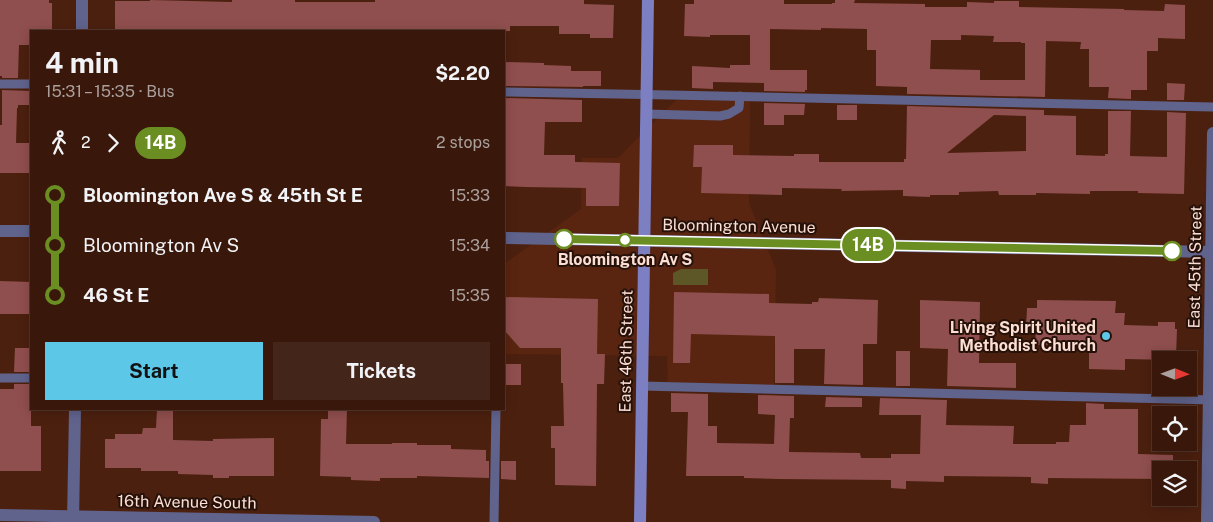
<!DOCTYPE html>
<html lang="en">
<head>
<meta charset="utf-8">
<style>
	:root { --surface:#39180b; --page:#442519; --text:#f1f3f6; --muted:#aba09d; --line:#53372c; --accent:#5dc7e8 }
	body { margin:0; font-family:"Public Sans",sans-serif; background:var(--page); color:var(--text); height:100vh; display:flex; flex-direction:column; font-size:19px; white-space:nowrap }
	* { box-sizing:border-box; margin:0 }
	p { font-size:16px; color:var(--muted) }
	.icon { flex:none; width:28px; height:28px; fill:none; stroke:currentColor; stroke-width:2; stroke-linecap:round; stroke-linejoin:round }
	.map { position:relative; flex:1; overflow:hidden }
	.drawer { position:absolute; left:30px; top:30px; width:475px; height:380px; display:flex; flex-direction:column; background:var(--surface); border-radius:0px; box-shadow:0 2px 12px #0003,0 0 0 1px var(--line) }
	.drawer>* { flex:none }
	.badge { padding:0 10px; border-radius:16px; font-size:18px; line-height:32px }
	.needle { width:32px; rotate:91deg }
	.tools { position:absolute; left:1152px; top:351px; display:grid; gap:10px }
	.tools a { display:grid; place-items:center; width:45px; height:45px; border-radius:0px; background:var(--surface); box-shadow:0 2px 12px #0003,0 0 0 1px var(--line); font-size:25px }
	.map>.badge { position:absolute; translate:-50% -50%; box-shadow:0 0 0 2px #fff }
	.legs { display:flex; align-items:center; gap:8px; height:55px; padding:0 15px; font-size:16px }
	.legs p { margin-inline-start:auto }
	.headline { display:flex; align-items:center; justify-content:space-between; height:85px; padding:0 15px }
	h1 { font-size:28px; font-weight:700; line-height:38px }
	.button { display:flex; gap:10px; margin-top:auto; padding:10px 15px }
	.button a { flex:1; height:58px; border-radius:0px; background:var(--accent); color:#111; font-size:20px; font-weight:700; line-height:58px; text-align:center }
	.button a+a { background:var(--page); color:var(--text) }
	ul { padding:0 15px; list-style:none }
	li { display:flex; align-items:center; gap:18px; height:50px; font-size:19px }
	li i { display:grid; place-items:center; width:8px; height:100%; margin:0 6px; background:currentColor }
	li i::after { content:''; width:12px; height:12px; margin:-6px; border:4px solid; border-radius:50%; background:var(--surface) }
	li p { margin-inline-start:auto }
	li:first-child i { background:linear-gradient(#0000 50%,currentColor 0) }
	li:last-child i { background:linear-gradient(currentColor 50%,#0000 0) }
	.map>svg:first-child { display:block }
</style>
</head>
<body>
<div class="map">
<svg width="1213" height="522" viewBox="0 0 1213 522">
	<rect width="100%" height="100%" fill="#4c200f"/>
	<polygon fill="#592511" points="676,100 750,101 749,203 776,270 774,392 668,391 667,356 504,354 504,264 581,209 582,158 618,158"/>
	<polygon fill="#5d5626" points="681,269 708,269 708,285 673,285 673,273"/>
	<g fill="#8f4f4e" fill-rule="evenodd">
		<polygon points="0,0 49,0 49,3 52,3 52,31 31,31 31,45 19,45 18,78 2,78 2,76 0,76"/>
		<polygon points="150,0 232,2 232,0 295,0 295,2 375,2 375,0 584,0 584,4 614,5 613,38 590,38 590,34 559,34 559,26 510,26 510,31 174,30 174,31 115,31 115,1 150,1"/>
		<path d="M694 0H784V4H832V3H835V0H855L854 3 925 4V7H967V2L994 3V1H1019V7L1124 9V10L1164 11 1165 4 1185 5V39L1158 38V51H1147V90H1131V99L1108 98 1109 87H1089V49H1080L1081 42 1046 41 1045 97 907 94V87L876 86V50H867V29L821 28V30L770 29V70H807V90H805V92L764 91V83L713 82V89L692 88V66L730 68V65H750V35H710V37L684 36 685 4H694ZM961 35 994 36 993 42H1021V43H1025V80H980V70L930 69 931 40H961Z"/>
		<polygon points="504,62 544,63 544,65 571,66 571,71 601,71 601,86 583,86 583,87 504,86"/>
		<polygon points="1167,83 1185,84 1184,100 1167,100"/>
		<polygon points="2,90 31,91 31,105 18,105 18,108 17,108 16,143 31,143 31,173 0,173 0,125 2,125"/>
		<polygon points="504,98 582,100 582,122 545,122 544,155 575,155 575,162 620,163 619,206 586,206 586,188 525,187 504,186"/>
		<polygon points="764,103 805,104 804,115 784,115 784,125 764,125"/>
		<rect x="837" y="105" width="20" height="15"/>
		<path d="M907 106 1044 110V115L1076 116V155L1105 156V154H1108V111H1131L1130 156 1167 157V112L1186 113 1184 194 1138 193V191H1090V194L1036 193V195H999L998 191 959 192V195H930V197L903 196V190L841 191 842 189 782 188V195L701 193 702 167H693L694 145H733V155L794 156V154H819V162H904V159H906ZM994 115 1026 116V151L947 153Z"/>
		<polygon points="0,281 31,282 31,314 0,314"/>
		<polygon points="674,292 769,294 769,303 812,304 812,302 818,302 819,298 878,300 877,344 863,344 863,385 824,384 825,349 794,349 794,383 775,383 775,336 691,334 690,363 673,363"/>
		<polygon points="504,297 598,299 597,354 605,354 604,384 597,384 596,486 555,485 555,448 551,448 551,426 564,426 563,383 561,383 561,348 520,348 504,330"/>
		<polygon points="920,300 980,302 979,363 1016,363 1016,388 947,386 948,349 920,348"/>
		<polygon points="1037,300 1116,301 1115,313 1125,313 1124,325 1158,326 1158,322 1175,322 1175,329 1177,329 1176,357 1173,357 1173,360 1125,359 1125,370 1089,369 1089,345 1035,345 1036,329 1026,328 1027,308 1037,308"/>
		<polygon points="15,348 31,348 31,372 14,372"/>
		<rect x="896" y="351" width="14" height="35"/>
		<rect x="506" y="364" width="15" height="21"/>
		<polygon points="14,384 31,384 31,426 41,426 41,471 0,471 0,389 14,389"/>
		<polygon points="671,393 708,394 708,426 717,426 717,443 774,444 775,415 758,414 758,395 794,396 794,418 790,418 789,452 860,453 861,458 891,458 891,454 920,454 921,415 879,415 880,398 947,400 946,425 1014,426 1013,444 1056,444 1056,442 1069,442 1070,425 1086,425 1086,403 1104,404 1104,409 1138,409 1138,454 1173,455 1173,470 1161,470 1161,479 1048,478 1048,484 1031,483 1031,477 944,476 944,482 906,481 906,489 891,488 891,480 778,479 744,478 744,476 686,476 688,412 671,412"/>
		<polygon points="826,397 862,398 862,407 825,407"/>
		<polygon points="157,409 173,409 173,440 213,441 213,439 274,438 274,476 229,476 229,478 213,478 213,475 178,474 178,471 141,471 141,468 105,468 105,439 115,439 115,434 142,434 143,428 156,428"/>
		<polygon points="328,409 347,409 346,444 392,444 392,443 417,443 417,445 451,445 451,449 486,450 486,461 489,461 489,478 417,476 417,478 380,478 380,481 351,480 351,477 320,476 321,419 328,419"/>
		<polygon points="501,461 516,461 516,480 501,479"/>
	</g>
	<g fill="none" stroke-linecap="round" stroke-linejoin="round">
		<g stroke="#60638c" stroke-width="9">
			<polyline points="0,84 31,84"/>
			<polyline points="504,92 670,95 1213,107"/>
			<polyline points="646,114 720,116 729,114 739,108 740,96"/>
			<polyline points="0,378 31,378"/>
			<polyline points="642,386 1213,400"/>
			<polyline points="494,522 496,409"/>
		</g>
		<g stroke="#60638c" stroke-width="12">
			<polyline points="82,31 82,0"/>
			<polyline points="0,515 374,522"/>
			<polyline points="73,522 75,409"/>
			<polyline points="1207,522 1213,133"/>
		</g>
		<g stroke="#60638c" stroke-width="12">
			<polyline points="0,231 31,231"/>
			<polyline points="504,238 1213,252"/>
		</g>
		<polyline stroke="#7c7fc1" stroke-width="12" points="640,522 648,0"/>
	</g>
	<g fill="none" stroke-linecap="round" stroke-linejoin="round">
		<g stroke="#fff" stroke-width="11">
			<polyline id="line-1" points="564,239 1172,251"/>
		</g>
		<use href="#line-1" stroke="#6b8e23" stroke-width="8"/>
	</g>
	<g fill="#fff" stroke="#6b8e23" stroke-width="2.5">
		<circle cx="564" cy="239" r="9"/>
		<circle cx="625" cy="240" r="6"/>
		<circle cx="1172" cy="251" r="9"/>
	</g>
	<circle fill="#5dc7e8" stroke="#251109" stroke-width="2" cx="1106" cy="336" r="5"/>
	<g text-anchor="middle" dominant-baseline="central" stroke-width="4" stroke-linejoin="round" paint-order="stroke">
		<g font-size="16" fill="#fcded3" stroke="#251109">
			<text transform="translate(739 226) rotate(1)">Bloomington Avenue</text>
			<text transform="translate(1195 267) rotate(-89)">East 45th Street</text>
			<text transform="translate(626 351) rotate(-89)">East 46th Street</text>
			<text transform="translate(187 502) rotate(1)">16th Avenue South</text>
		</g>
		<g font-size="16" font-weight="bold" fill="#fcded3" stroke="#251109">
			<text x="625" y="259">Bloomington Av S</text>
		</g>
		<g font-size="16" font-weight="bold" fill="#fcded3" stroke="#251109" text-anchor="end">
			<text x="1096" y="327">Living Spirit United<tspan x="1096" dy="18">Methodist Church</tspan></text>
		</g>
	</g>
</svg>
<div class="tools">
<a><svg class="needle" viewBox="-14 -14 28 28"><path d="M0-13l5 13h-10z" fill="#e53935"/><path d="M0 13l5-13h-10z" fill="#aba09d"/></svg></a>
<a><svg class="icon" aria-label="locate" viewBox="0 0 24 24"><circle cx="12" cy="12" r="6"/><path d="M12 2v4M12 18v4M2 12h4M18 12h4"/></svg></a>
<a><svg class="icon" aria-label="layers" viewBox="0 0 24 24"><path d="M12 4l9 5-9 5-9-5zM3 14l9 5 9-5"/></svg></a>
</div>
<b class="badge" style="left:868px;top:245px;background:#6b8e23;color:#fff">14B</b>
<section class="drawer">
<div class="headline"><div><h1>4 min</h1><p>15:31 – 15:35 · Bus</p></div><b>$2.20</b></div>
<div class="legs"><svg class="icon" aria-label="walk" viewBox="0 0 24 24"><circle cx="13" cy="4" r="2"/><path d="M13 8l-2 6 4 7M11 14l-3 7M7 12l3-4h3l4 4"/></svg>2<svg class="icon" aria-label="forward" viewBox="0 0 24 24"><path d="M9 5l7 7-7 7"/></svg><b class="badge" style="background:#6b8e23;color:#fff">14B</b><p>2 stops</p></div>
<ul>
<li><i style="color:#6b8e23"></i><b>Bloomington Ave S &amp; 45th St E</b><p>15:33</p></li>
<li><i style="color:#6b8e23"></i><span>Bloomington Av S</span><p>15:34</p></li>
<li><i style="color:#6b8e23"></i><b>46 St E</b><p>15:35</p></li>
</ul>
<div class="button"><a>Start</a><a>Tickets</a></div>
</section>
</div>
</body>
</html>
